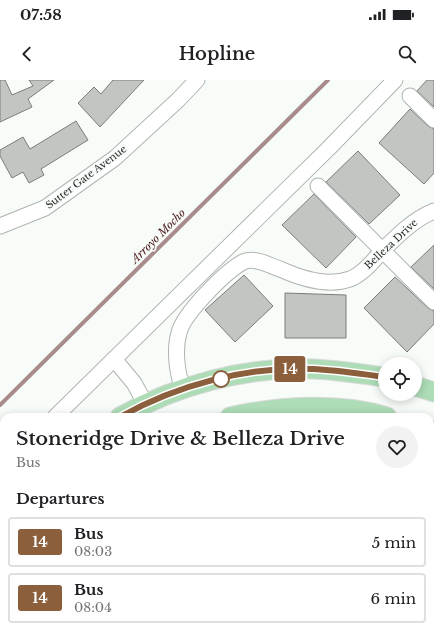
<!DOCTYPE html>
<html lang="en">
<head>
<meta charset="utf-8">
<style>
	:root { --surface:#fff; --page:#f2f2f2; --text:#202124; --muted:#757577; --line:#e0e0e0 }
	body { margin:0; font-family:"Libre Baskerville",serif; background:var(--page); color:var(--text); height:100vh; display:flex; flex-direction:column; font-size:15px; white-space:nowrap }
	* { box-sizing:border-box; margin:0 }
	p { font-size:13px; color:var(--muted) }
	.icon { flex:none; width:22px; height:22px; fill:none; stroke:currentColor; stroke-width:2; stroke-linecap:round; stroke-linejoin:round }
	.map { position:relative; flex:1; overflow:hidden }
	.sheet { position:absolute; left:0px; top:333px; width:434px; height:224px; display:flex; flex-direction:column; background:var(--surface); border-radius:12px 12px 0 0; box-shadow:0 2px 10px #0003 }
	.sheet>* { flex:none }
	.badge { padding:0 8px; border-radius:3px; font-size:14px; line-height:26px }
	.fabs { position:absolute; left:378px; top:277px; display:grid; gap:8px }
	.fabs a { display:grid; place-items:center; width:44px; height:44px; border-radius:50%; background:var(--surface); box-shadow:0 2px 10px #0003; font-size:20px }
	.map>.badge { position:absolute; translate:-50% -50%; box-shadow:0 0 0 2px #fff }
	h2 { padding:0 16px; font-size:15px; line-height:36px }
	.round { display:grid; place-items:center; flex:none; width:42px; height:42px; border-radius:21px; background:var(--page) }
	.overview { display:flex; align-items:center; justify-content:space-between; height:68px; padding:0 16px }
	h1 { font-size:19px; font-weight:600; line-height:30px }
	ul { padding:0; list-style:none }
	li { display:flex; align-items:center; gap:12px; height:50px; margin:0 8px 6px; padding:0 8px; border:2px solid var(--line); border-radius:4px }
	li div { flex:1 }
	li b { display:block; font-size:15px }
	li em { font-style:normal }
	li .badge { min-width:44px; font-weight:700; text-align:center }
	.status { display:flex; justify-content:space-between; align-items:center; height:28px; padding:0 20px; background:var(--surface); direction:ltr }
	.status svg { height:11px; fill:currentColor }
	header { display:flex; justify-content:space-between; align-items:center; height:52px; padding:0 16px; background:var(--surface); font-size:18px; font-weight:600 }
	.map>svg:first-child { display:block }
</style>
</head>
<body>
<div class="status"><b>07:58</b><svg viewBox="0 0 49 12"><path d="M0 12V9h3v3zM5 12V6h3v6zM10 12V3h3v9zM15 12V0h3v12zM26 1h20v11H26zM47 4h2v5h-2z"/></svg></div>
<header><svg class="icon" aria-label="back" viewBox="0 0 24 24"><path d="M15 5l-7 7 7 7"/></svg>Hopline<svg class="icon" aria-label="search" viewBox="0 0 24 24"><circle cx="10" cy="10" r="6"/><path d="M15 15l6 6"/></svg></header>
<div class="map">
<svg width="434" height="557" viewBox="0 0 434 557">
	<rect width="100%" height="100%" fill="#f8fcf9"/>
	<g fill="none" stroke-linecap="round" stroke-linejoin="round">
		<polyline stroke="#a88c8b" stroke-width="4" points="0,325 328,0"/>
	</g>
	<g fill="#c2c6c2" stroke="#7a7e7b">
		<polygon points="0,0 5,0 12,15 33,6 29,0 54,0 28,19 32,27 0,42"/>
		<polygon points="113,0 144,0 100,47 78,23 94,7 101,14"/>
		<polygon points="427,0 434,0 434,27 417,11"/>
		<polygon points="410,29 428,46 434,49 434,93 424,104 379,63"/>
		<polygon points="76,41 88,60 41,89 44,95 29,103 23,92 12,98 0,76 0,70 23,57 30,69"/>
		<polygon points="358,71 400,115 369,144 326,102"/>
		<polygon points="314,114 356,157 326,188 282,145"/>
		<polygon points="434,165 434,209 411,187"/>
		<polygon points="244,195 273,226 235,262 205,230"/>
		<polygon points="395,197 428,228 434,231 434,244 407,272 364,228"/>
		<polygon points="285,213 346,215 346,258 285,258"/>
	</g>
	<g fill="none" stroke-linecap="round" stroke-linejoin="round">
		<g stroke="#b1b5b1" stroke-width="17">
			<g id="minor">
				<polyline points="410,16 434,40"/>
				<polyline points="318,106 434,222"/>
				<polyline points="0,146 45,128 115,78 178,20 197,0"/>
				<polyline points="114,279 134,303 146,325"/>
				<path d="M183 309C177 293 174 270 179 253 183 234 225 192 243 182 246 180 253 180 257 181 265 182 273 187 280 189 300 198 328 207 350 199 363 194 373 181 382 171 397 156 414 139 434 131"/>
				<polyline points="55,337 329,68 395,0"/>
				<polyline points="0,392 4,388"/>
				<polyline points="93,557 98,553"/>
				<polyline points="357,557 359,553"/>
			</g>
		</g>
		<g stroke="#d8d9d8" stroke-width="21">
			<g id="major">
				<polyline points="415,306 434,312"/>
				<path d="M120 337C177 305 247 286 313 289 337 290 361 294 385 297"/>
				<path d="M230 337C278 326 340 322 387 337"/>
				<polyline points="430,350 434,352"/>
				<polyline points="0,432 4,428"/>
				<polyline points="430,452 434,440"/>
				<polyline points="0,474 4,470"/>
				<polyline points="396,557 397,553"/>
			</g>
		</g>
		<use href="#minor" stroke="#fff" stroke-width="15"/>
		<use href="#major" stroke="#addcb6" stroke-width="19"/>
	</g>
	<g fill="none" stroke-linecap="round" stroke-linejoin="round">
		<g stroke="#fff" stroke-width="9">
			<path id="line" d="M120 337C177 305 247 286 313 289 337 290 361 294 385 297"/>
		</g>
		<use href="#line" stroke="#8b5e3c" stroke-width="6"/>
	</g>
	<circle fill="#fff" stroke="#8b5e3c" stroke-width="2" cx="221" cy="299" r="8"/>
	<g text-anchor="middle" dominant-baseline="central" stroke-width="3.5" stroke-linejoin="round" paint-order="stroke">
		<g font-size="10" fill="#292b29" stroke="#f8fcf9">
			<text transform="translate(86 97) rotate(-37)">Sutter Gate Avenue</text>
			<text transform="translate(391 164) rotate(-43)">Belleza Drive</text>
		</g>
		<g font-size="11" font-style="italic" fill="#4e1b1d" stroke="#f8fcf9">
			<text transform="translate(158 156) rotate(-45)">Arroyo Mocho</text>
		</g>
	</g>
</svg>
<div class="fabs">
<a><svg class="icon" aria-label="locate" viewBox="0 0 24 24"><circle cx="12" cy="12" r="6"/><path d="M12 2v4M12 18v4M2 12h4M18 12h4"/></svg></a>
</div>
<b class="badge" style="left:290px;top:289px;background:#8b5e3c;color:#fff">14</b>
<section class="sheet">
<div class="overview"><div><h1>Stoneridge Drive &amp; Belleza Drive</h1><p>Bus</p></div><a class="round"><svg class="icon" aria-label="heart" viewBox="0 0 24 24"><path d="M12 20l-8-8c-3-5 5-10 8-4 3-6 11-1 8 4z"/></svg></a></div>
<h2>Departures</h2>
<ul>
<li><span class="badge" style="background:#8b5e3c;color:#fff">14</span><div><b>Bus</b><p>08:03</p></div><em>5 min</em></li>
<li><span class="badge" style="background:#8b5e3c;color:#fff">14</span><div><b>Bus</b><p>08:04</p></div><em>6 min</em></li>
</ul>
</section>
</div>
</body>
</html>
